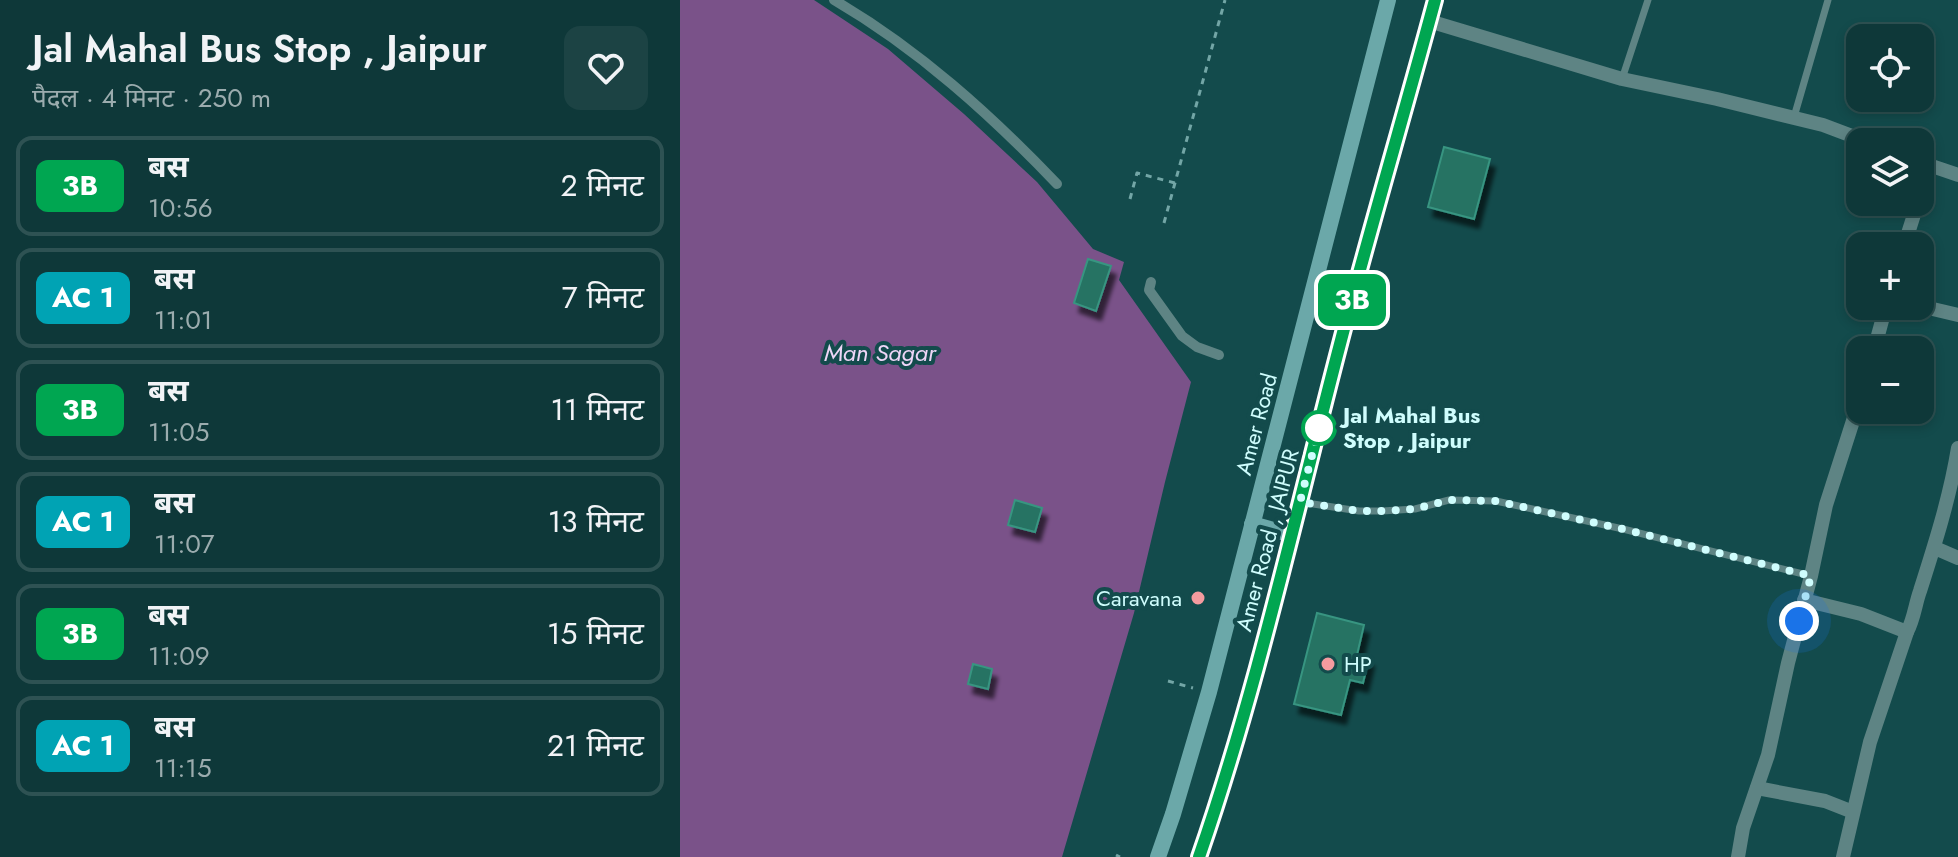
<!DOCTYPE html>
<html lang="hi">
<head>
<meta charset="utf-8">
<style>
	:root { --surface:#0e3839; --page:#1c4344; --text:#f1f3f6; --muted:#9bacae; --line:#2e5253 }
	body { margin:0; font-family:Jost,"Noto Sans Devanagari",sans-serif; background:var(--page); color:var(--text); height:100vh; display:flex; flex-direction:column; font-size:30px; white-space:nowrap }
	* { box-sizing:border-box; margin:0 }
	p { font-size:26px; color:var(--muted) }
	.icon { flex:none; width:44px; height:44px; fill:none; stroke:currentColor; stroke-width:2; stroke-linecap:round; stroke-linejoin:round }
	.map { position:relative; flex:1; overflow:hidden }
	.sheet { display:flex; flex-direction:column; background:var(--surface); width:680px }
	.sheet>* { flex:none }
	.badge { padding:0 16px; border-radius:12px; font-size:28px; line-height:52px }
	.fabs { position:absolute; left:1166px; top:24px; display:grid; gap:16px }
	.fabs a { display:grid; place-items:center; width:88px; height:88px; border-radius:16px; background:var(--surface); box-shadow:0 4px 12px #0003,0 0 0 2px var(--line); font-size:40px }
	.you { position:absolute; width:40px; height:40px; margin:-20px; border:6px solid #fff; border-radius:50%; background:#1a73e8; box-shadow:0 0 0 12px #1a73e833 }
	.map>.badge { position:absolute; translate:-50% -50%; box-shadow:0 0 0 4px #fff }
	.round { display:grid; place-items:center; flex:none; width:84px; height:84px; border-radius:16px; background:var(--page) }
	.summary { display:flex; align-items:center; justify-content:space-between; height:136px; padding:0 32px }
	h1 { font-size:38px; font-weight:600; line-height:60px }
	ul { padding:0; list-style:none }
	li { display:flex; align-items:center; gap:24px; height:100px; margin:0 16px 12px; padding:0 16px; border:4px solid var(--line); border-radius:16px }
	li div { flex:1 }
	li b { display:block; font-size:30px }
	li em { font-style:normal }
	li .badge { min-width:88px; font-weight:700; text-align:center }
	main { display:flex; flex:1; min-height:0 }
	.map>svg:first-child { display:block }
</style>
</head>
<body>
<main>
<section class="sheet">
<div class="summary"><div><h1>Jal Mahal Bus Stop , Jaipur</h1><p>पैदल · 4 मिनट · 250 m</p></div><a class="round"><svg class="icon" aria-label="heart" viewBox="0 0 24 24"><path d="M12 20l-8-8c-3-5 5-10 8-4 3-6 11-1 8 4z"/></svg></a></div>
<ul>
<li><span class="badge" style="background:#00a651;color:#fff">3B</span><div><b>बस</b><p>10:56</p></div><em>2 मिनट</em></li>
<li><span class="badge" style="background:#00a3b4;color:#fff">AC 1</span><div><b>बस</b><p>11:01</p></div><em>7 मिनट</em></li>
<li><span class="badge" style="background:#00a651;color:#fff">3B</span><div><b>बस</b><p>11:05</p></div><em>11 मिनट</em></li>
<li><span class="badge" style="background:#00a3b4;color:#fff">AC 1</span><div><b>बस</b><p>11:07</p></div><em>13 मिनट</em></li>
<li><span class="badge" style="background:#00a651;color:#fff">3B</span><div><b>बस</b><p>11:09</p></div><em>15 मिनट</em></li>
<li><span class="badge" style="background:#00a3b4;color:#fff">AC 1</span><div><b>बस</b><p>11:15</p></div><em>21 मिनट</em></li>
</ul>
</section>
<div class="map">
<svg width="1278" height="857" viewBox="0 0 1278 857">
	<defs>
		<filter id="shadow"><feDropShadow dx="5" dy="9" stdDeviation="2" flood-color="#0009"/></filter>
	</defs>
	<rect width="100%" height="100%" fill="#134b4c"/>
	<path fill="#7a5289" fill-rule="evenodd" d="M0 0H134L208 49 284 114 357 182 413 249 444 262 439 280 511 382 485 482 454 613 382 857H0ZM408 259 430 267 416 310 394 303ZM335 500 361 508 355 532 328 525Z"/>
	<g fill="#277363" stroke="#379581" stroke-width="2" filter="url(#shadow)">
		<polygon points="764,147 810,159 794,219 748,207"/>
		<polygon points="408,259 431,266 416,311 394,303"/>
		<polygon points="335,500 362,508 355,532 328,525"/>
		<polygon points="637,613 684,625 677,655 689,658 683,683 670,680 661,715 614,704"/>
		<polygon points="293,664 312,669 308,689 288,684"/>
	</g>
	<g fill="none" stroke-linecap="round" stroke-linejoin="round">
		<g stroke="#73a6a6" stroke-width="3" stroke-dasharray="6 6" stroke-linecap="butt">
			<polyline points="450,199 457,173 495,183"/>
			<polyline points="484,223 545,0"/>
			<polyline points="488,681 513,688"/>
			<polyline points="436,855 440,857"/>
		</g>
		<g stroke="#5e8484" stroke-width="7">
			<polyline points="942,79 968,0"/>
			<polyline points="1114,117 1148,0"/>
			<polyline points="620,502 679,511 702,511 735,509 769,500 816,501 943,529 1131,576"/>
		</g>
		<g stroke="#5e8484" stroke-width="10">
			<path d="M154 0C238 49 310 114 377 184"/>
			<polyline points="471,282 469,290 502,336 517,347 539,355"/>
		</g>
		<g stroke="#5e8484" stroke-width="14">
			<polyline points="749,21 942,79 1037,99 1143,125 1188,142"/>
			<polyline points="1240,162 1278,175"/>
			<polyline points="1240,197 1250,166"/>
			<polyline points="1224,246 1238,202"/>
			<polyline points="1240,306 1278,315"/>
			<polyline points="1194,350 1206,306"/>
			<polyline points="1255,548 1278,558"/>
			<polyline points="1124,600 1181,614 1227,632"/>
			<polyline points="1077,788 1145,801 1173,812"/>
			<polyline points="1058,857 1063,828 1088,755 1108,663 1131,576 1146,505 1180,399"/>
			<path d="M1163 857 1190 742 1227 632C1234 619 1235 605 1240 591 1255 544 1270 497 1278 448"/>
		</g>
		<g stroke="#6ba8a9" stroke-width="16">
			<polyline points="572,524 612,535"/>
			<polyline points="478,857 493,814 529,692 708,0"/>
			<path d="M519 857C577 690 615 515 660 344 690 229 725 115 755 0"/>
		</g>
	</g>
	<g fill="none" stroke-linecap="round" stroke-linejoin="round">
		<g stroke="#fff" stroke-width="18">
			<path id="line" d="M519 857C577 690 615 516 660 344 690 229 724 115 755 0"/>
		</g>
		<use href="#line" stroke="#00a651" stroke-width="12"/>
		<polyline stroke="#cffdfd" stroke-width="8" stroke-dasharray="0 14.4" points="639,428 620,502 679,511 702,511 735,509 769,500 816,501 943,529 1131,576 1119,621"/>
	</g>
	<circle fill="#fff" stroke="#00a651" stroke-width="4" cx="639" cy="428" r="16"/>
	<g fill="#f49b9f" stroke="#134b4c" stroke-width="3">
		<circle cx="518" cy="598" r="8"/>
		<circle cx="648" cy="664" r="8"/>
	</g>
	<g text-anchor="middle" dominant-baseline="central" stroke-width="8" stroke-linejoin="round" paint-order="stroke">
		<g font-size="22" font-weight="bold" fill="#cffdfd" stroke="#134b4c" text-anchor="start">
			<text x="663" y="415">Jal Mahal Bus<tspan x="663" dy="25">Stop , Jaipur</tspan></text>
		</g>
		<g font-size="22" fill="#cffdfd" stroke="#134b4c">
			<text transform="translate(576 424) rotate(-75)">Amer Road</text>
			<text transform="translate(587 540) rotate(-75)">Amer Road , JAIPUR</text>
		</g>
		<g font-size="22" fill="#cffdfd" stroke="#134b4c" text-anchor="end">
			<text x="502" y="598">Caravana</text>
			<text x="664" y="664" text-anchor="start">HP</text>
		</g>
		<g font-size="24" font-style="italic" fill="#eed6f7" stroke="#134b4c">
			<text x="200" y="352">Man Sagar</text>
		</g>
	</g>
</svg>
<div class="fabs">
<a><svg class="icon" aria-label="locate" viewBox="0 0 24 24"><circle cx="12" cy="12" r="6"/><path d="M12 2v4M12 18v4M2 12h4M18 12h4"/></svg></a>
<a><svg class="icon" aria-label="layers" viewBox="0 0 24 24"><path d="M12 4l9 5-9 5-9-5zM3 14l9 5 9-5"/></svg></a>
<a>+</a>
<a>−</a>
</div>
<div class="you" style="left:1119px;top:621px"></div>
<b class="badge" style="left:672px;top:300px;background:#00a651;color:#fff">3B</b>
</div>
</main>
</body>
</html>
